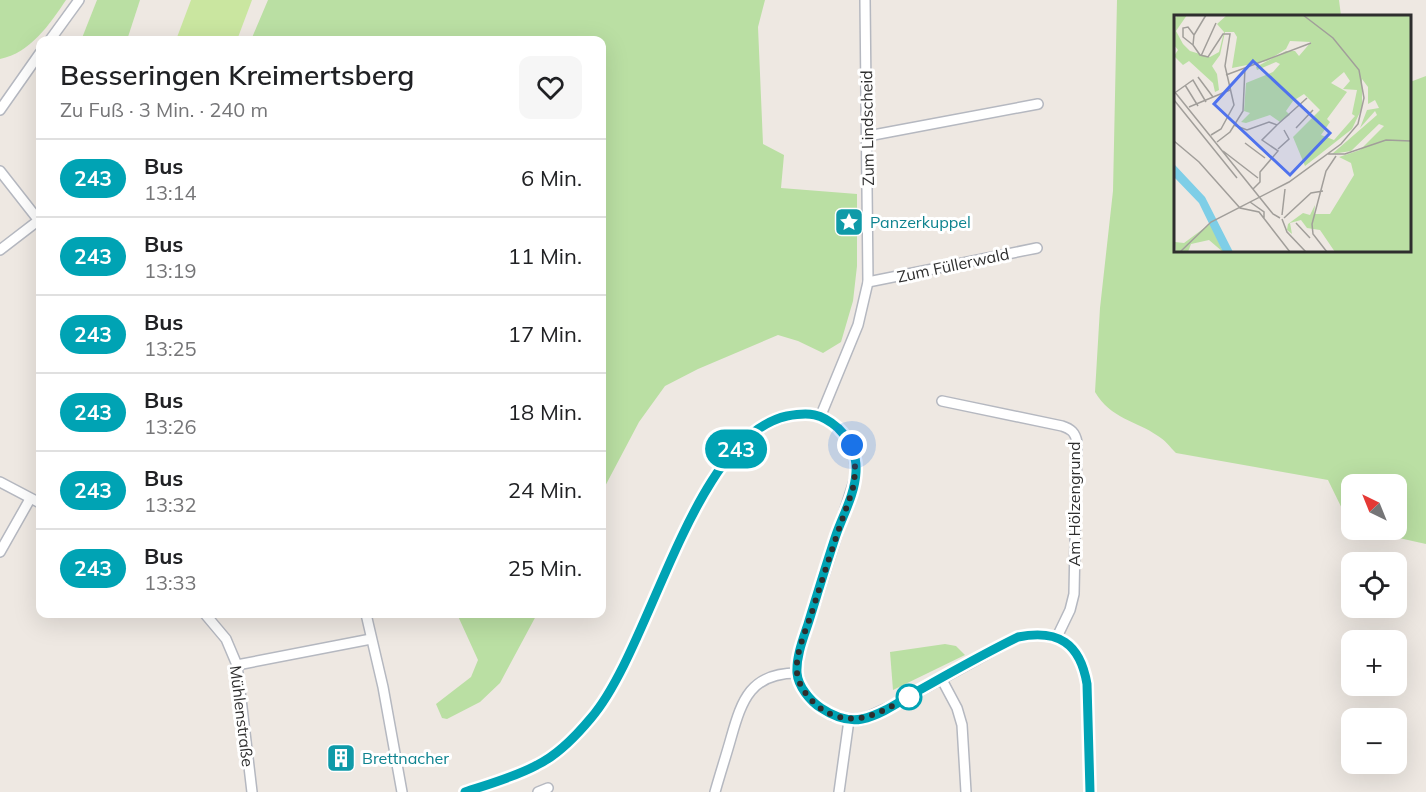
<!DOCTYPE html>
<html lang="de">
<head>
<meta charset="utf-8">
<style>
	:root { --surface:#fff; --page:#f6f6f6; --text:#202124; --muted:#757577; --line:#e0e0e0 }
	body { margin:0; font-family:Mulish,sans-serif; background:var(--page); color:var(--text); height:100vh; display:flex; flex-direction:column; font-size:22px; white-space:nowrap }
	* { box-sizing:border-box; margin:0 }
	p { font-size:20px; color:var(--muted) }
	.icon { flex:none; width:33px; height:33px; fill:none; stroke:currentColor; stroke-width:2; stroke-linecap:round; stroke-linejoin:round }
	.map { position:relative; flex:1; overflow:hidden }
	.details { position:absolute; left:36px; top:36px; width:570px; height:582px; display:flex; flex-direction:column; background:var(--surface); border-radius:12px; box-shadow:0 6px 24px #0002 }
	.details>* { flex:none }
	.badge { padding:0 12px; border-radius:20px; font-size:21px; line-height:39px }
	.needle { width:39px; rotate:317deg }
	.buttons { position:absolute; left:1341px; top:474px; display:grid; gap:12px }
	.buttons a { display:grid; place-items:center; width:66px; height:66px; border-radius:12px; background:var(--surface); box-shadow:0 6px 24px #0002; font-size:30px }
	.you { position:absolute; width:30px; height:30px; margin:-15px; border:4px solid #fff; border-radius:50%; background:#1a73e8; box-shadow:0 0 0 9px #1a73e833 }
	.map>.badge { position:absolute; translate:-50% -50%; box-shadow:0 0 0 3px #fff }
	.round { display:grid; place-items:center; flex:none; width:63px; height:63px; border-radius:12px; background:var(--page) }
	.overview { display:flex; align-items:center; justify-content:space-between; height:102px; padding:0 24px }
	h1 { font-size:28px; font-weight:600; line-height:45px }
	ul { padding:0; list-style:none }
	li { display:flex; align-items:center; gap:18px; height:78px; padding:0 24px; border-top:2px solid var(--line) }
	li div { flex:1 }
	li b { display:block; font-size:22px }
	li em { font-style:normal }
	li .badge { min-width:66px; font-weight:700; text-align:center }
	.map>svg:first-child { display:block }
</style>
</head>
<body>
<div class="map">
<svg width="1426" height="792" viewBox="0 0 1426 792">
	<rect width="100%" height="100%" fill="#eee8e2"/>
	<g fill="#badfa3">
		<path d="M0 0H66C50 24 30 53 0 59Z"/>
		<polygon points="97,0 140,0 127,40 83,40 82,38"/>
		<polygon points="268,0 765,0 758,27 763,144 784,155 781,188 857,194 857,266 853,301 841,342 823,353 798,341 778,335 698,369 665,386 639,422 602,492 602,40 251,40"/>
		<path d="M1117 0H1339L1341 16H1176V250H1410V82L1426 76V544L1363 530H1396V484H1352L1351 527 1328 480 1176 453C1170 447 1165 440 1158 436 1135 420 1111 419 1095 392L1100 308 1113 191Z"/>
		<polygon points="457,614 537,614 500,683 480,702 447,719 442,718 436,704 471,677 478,660"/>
		<polygon points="945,644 956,646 965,655 893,690 890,652"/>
	</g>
	<polygon fill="#cae6a0" points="191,0 252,0 237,40 176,40"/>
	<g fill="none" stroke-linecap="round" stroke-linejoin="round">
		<g stroke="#b5b8c0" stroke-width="12">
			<g id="street">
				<polyline points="50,40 79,0"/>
				<polyline points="0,110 40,53"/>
				<polyline points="868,136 1038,104"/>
				<polyline points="0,171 40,222"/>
				<polyline points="0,250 39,220"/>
				<polyline points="868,282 1037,248"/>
				<path d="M942 401 1062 426C1071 429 1075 432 1077 442L1074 594 1070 610 1057 637"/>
				<polyline points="821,415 858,325 868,282 865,0"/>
				<polyline points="0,482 40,503"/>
				<polyline points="0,552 30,499"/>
				<polyline points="205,614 226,639 237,665 252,792"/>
				<polyline points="366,614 383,687 402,792"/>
				<polyline points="237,665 371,639"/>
				<polyline points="941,678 957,708 962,725 966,792"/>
				<path d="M465 792C489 784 515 777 537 765 558 754 577 735 592 717 652 644 692 437 789 416 803 413 817 413 828 421 848 434 855 452 856 475L799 654 797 673 802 688 816 705 833 716 861 720 898 703 1018 637C1059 629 1080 642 1087 684L1090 792"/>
				<polyline points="538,792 548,788"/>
				<path d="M715 792C720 774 726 756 731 738 742 699 751 673 797 673"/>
				<polyline points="839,792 849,720"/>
			</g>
		</g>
		<use href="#street" stroke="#fff" stroke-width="9"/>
	</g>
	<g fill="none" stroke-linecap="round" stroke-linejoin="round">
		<g stroke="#fff" stroke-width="14">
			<path id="line" d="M465 792C489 784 515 777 537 765 558 755 576 736 591 718 652 647 692 437 787 416 809 412 821 413 838 428 850 440 857 455 856 472 855 494 843 515 836 535 826 565 817 595 808 624 803 639 796 657 797 673 798 686 810 701 821 708 833 716 847 722 862 719 881 715 899 702 916 692 950 673 983 654 1018 637 1058 629 1080 643 1087 684L1090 792"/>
		</g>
		<use href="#line" stroke="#00a3b4" stroke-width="9"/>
		<path stroke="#2e2e2e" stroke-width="6" stroke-dasharray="0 10.8" d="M852 445C856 462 856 475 852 492 837 533 824 574 811 615 805 632 795 655 797 673 799 688 811 702 823 710 855 730 883 711 912 695L909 697"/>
	</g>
	<defs>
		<g id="sight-square" transform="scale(1.5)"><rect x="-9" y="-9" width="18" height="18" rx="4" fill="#0f9aa8" stroke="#fff"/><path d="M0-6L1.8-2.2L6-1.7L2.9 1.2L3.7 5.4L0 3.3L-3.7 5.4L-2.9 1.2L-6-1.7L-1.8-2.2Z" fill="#fff"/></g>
		<g id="building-square" transform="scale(1.5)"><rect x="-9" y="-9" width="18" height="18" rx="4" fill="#0f9aa8" stroke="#fff"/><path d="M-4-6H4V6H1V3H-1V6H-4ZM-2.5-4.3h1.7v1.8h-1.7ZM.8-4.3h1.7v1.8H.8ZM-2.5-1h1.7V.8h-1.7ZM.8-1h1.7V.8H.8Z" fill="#fff"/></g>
	</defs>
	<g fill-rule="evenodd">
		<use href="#sight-square" x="849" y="222"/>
		<use href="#building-square" x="341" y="758"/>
	</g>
	<circle fill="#fff" stroke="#00a3b4" stroke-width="3" cx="909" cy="697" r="12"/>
	<g text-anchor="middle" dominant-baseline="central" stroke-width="6" stroke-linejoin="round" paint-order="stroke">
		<g font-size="16" fill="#2e2e2e" stroke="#fff">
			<text transform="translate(867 128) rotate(-91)">Zum Lindscheid</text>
			<text transform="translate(953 265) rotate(-12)">Zum Füllerwald</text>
			<text transform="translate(1074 504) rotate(-90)">Am Hölzengrund</text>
			<text transform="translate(242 716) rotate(83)">Mühlenstraße</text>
		</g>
		<g font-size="16" fill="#0d838f" stroke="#fff" text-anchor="start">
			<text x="870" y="222">Panzerkuppel</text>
			<text x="362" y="758">Brettnacher</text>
		</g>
	</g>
	<g transform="translate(1174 15)">
		<rect width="237" height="237" fill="#eee8e2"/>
		<path d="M4 0H13L2 16 9 29 16 36 36 42 45 37 50 17 43 9 53 0H237V237H161L146 215 133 213 127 205 116 208 118 219 113 215 114 209 129 198 136 200 141 190 140 199H156L180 160 177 148 165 142 186 135 210 111 205 109 177 136 158 139 203 100 201 96 186 113 193 95 205 93 201 85 194 89V72L188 64V93L178 114 131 151 119 122 146 95 130 79 119 86 112 96 116 100 106 107 96 100 72 108 67 107 76 98 70 96 72 68 99 57 106 49 102 47 83 55 82 52 112 36H121L125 41 137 27 116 26 112 34 93 46 58 53 63 22 60 17H51L46 40 38 51 43 59 45 75 41 77 39 68 15 46 9 50 0 41 4 35 0 30V4ZM170 57 176 66 169 74 183 75 178 99 181 101 160 125 147 120 156 107 153 104 173 77 157 68ZM37 208 49 237 35 225 17 229 14 237H2L1 227 10 228Z" fill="#badfa3" fill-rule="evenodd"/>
		<path d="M0 149 31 182 59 237H49L25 188 0 162Z" fill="#7ecee7"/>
		<path fill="none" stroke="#a19e9a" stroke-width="1.5" d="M32 0 20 20 19 30 26 40 34 42 49 19H56L51 51 60 90 47 114 37 120M19 30 9 22V13L14 12 20 20M27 41 42 8M52 60 137 28M24 62 39 82M11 70 24 91M0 76 99 199 106 203M2 77 19 65 32 87M0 85 63 163M15 92 56 75M60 110 73 115 95 107 103 110 133 83M122 113 139 95M0 126 25 147 66 193 85 197 116 237M43 127 56 117 69 96 71 53M71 128 91 143M104 134 115 124 110 115M49 136 84 163M154 139H171L212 125 237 126M79 174 86 167V157L104 136 88 125 103 110M76 187 90 197V203M108 200 111 174M110 203 137 178 149 176M108 204 113 217 132 237M122 208 136 223M6 237 37 207 115 167 167 129 184 109 190 83 185 55 159 23 129 0M153 237 139 219 138 209 152 156 162 141"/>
		<path fill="#4f72ed" fill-opacity="0.15" stroke="#4f72ed" stroke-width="3" d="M79 46 156 118 116 160 40 89Z"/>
		<rect width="237" height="237" fill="none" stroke="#2e2e2e" stroke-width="3"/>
	</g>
</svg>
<div class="buttons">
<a><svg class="needle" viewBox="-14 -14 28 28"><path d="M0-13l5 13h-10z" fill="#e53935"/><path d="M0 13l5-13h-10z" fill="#757577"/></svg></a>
<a><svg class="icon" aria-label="locate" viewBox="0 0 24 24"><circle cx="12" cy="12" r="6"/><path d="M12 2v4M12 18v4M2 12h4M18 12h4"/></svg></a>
<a>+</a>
<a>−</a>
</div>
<div class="you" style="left:852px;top:445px"></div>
<b class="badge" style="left:736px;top:449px;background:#00a3b4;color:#fff">243</b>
<section class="details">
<div class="overview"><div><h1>Besseringen Kreimertsberg</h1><p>Zu Fuß · 3 Min. · 240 m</p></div><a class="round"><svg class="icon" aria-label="heart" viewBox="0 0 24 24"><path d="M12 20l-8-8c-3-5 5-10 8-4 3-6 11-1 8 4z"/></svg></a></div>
<ul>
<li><span class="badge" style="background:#00a3b4;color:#fff">243</span><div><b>Bus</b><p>13:14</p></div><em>6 Min.</em></li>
<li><span class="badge" style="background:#00a3b4;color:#fff">243</span><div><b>Bus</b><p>13:19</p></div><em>11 Min.</em></li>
<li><span class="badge" style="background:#00a3b4;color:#fff">243</span><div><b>Bus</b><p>13:25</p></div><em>17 Min.</em></li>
<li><span class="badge" style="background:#00a3b4;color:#fff">243</span><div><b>Bus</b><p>13:26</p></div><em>18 Min.</em></li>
<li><span class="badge" style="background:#00a3b4;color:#fff">243</span><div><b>Bus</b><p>13:32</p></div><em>24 Min.</em></li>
<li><span class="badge" style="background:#00a3b4;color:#fff">243</span><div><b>Bus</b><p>13:33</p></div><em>25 Min.</em></li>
</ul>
</section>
</div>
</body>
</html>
